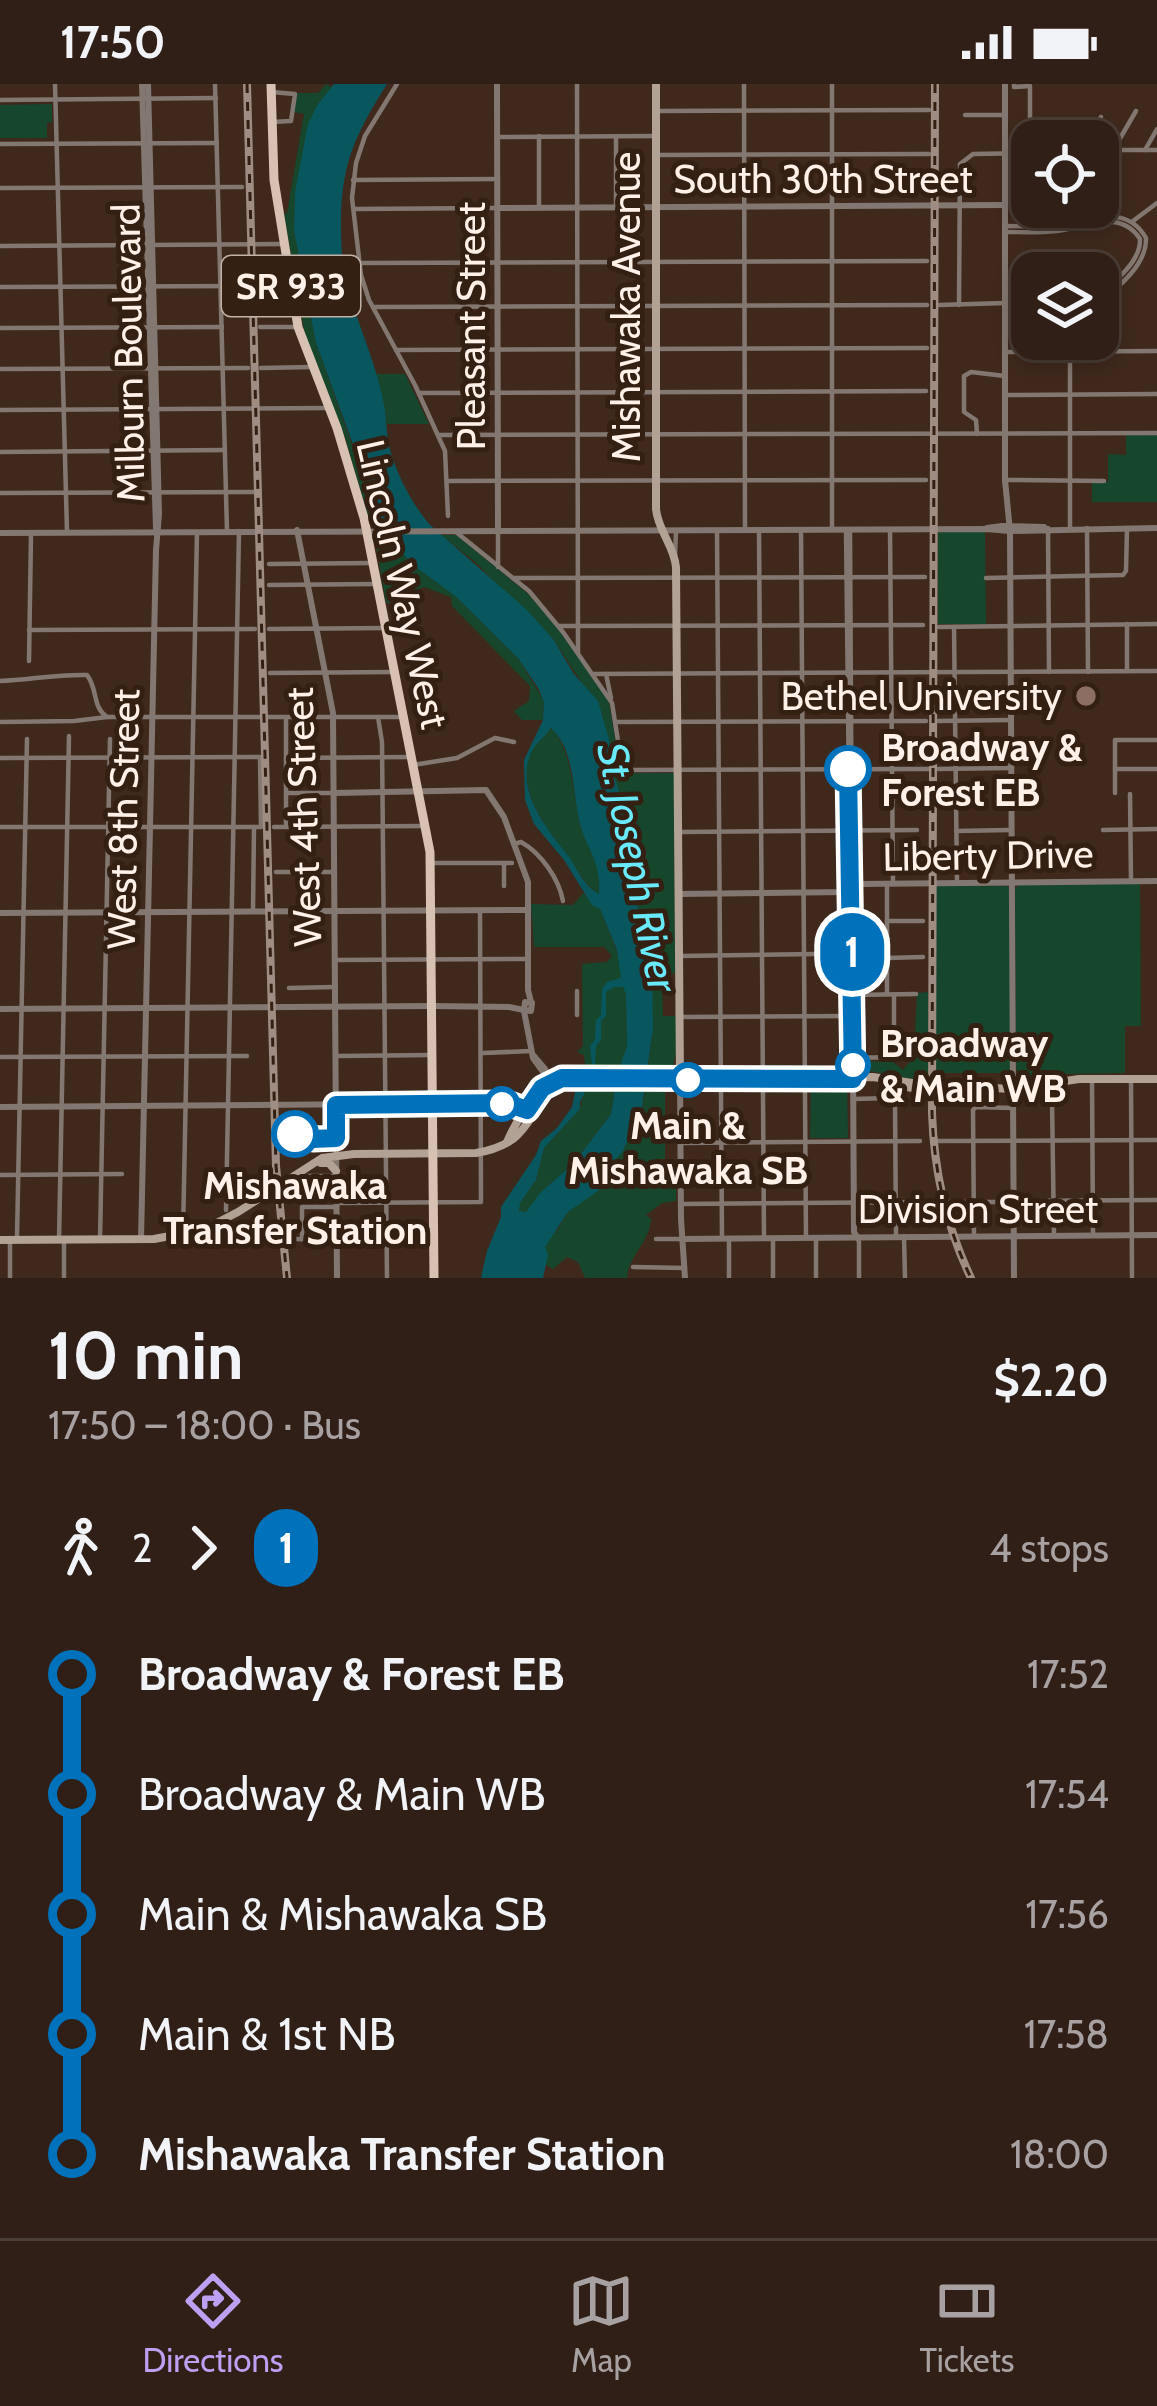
<!DOCTYPE html>
<html lang="en">
<head>
<meta charset="utf-8">
<style>
	:root { --surface:#2f1f16; --page:#3b2c23; --text:#f1f3f6; --muted:#a7a2a1; --line:#4a3d35; --accent:#bca0f2 }
	body { margin:0; font-family:Cabin,sans-serif; background:var(--page); color:var(--text); height:100vh; display:flex; flex-direction:column; font-size:45px; white-space:nowrap }
	* { box-sizing:border-box; margin:0 }
	p { font-size:39px; color:var(--muted) }
	.icon { flex:none; width:66px; height:66px; fill:none; stroke:currentColor; stroke-width:2; stroke-linecap:round; stroke-linejoin:round }
	.map { position:relative; height:1194px; overflow:hidden }
	.side { display:flex; flex-direction:column; background:var(--surface); flex:1 }
	.side>* { flex:none }
	.badge { padding:0 24px; border-radius:39px; font-size:42px; line-height:78px }
	.fabs { position:absolute; left:1011px; top:36px; display:grid; gap:24px }
	.fabs a { display:grid; place-items:center; width:108px; height:108px; border-radius:24px; background:var(--surface); box-shadow:0 6px 18px #0003,0 0 0 3px var(--line); font-size:60px }
	.map>.badge { position:absolute; translate:-50% -50%; box-shadow:0 0 0 6px #fff }
	.legs { display:flex; align-items:center; gap:18px; height:132px; padding:0 48px; font-size:39px }
	.legs p { margin-inline-start:auto }
	.summary { display:flex; align-items:center; justify-content:space-between; height:204px; padding:0 48px }
	h1 { font-size:66px; font-weight:700; line-height:90px }
	ul { padding:0 48px; list-style:none }
	li { display:flex; align-items:center; gap:42px; height:120px; font-size:45px }
	li i { display:grid; place-items:center; width:18px; height:100%; margin:0 15px; background:currentColor }
	li i::after { content:''; width:30px; height:30px; margin:-15px; border:9px solid; border-radius:50%; background:var(--surface) }
	li p { margin-inline-start:auto }
	li:first-child i { background:linear-gradient(#0000 50%,currentColor 0) }
	li:last-child i { background:linear-gradient(currentColor 50%,#0000 0) }
	.status { display:flex; justify-content:space-between; align-items:center; height:84px; padding:0 60px; background:var(--surface); direction:ltr }
	.status svg { height:33px; fill:currentColor }
	.menu { display:flex; justify-content:space-around; align-items:center; height:168px; border-top:3px solid var(--line); background:var(--surface); font-size:33px; color:var(--muted) }
	.menu a { display:grid; justify-items:center; gap:6px }
	.menu .active { color:var(--accent) }
	.map>svg:first-child { display:block }
</style>
</head>
<body>
<div class="status"><b>17:50</b><svg viewBox="0 0 49 12"><path d="M0 12V9h3v3zM5 12V6h3v6zM10 12V3h3v9zM15 12V0h3v12zM26 1h20v11H26zM47 4h2v5h-2z"/></svg></div>
<div class="map">
<svg width="1157" height="1194" viewBox="0 0 1157 1194">
	<rect width="100%" height="100%" fill="#3f291d"/>
	<g fill="#16462b">
		<polygon points="326,0 332,3 318,20 295,108 294,147 316,259 381,442 370,439 345,353 305,252 284,130 287,129 304,30 294,28 296,9 318,9"/>
		<polygon points="52,20 52,38 47,39 47,54 0,54 0,21"/>
		<polygon points="375,290 405,290 429,340 387,340 384,319"/>
		<polygon points="1126,351 1157,351 1157,418 1092,418 1092,398 1108,398 1108,370 1126,371"/>
		<polygon points="938,448 985,448 986,540 938,540"/>
		<polygon points="381,451 386,451 414,482 454,511 518,574 544,617 543,636 522,636 514,627 529,617 530,602 452,522 451,513 424,503 411,508 410,519 386,519 375,455"/>
		<polygon points="441,451 456,451 527,509 556,541 600,604 609,619 621,686 625,689 674,689 675,889 662,892 663,932 678,932 677,965 671,990 655,991 654,996 646,996 652,952 651,889 642,838 627,786 615,694 602,629 553,555 474,477"/>
		<path d="M552 644C573 672 572 703 579 736 582 749 591 760 595 772 599 784 600 797 599 810 584 801 580 788 570 775 549 747 511 703 533 665 538 657 547 651 552 644Z"/>
		<polygon points="1140,800 1141,942 1125,942 1125,989 1064,990 1020,996 1016,983 1015,805 1019,801"/>
		<polygon points="935,802 1007,802 1009,804 1011,989 936,989"/>
		<polygon points="583,809 600,825 617,867 626,910 627,962 618,987 611,1030 574,1079 547,1104 526,1128 518,1127 520,1119 536,1096 544,1064 580,1025 589,985 585,981 584,971 577,968 583,962 582,880 607,878 612,872 604,863 534,863 531,820 573,821"/>
		<polygon points="928,908 929,998 859,985 859,977 893,978 903,986 914,972 917,909"/>
		<polygon points="811,1000 847,1000 848,1054 810,1054"/>
		<path d="M665 1001V1075H656V1083L663 1084 666 1088H676V1117L662 1119 646 1131 651 1135C650 1158 628 1172 627 1194H585L578 1178 567 1173 553 1185 545 1180V1163L549 1154 558 1145 568 1128 600 1103 607 1084 623 1067 642 1023 646 1002Z"/>
	</g>
	<path fill="#08575f" fill-rule="evenodd" d="M334 0H387C353 54 340 83 341 148 342 167 341 186 347 204 359 242 376 280 384 320 387 335 386 351 390 366 398 393 411 418 429 440L527 526 553 555 574 590 598 617 609 655 612 686 619 707 627 786 642 838 652 895 653 944 642 1023 623 1067 608 1084 598 1107 568 1128 545 1163 548 1171 543 1194H481L487 1167 501 1133V1123L536 1071 541 1057 557 1044 572 1023 576 1004 592 980 590 962 595 956 596 937 601 931 602 905 607 898 621 894 617 866 600 825 592 821 564 776 534 740 525 716 524 676 543 636 544 618 538 604 518 574 454 511 414 482 386 451 316 259 294 147 295 108 308 40 318 20ZM551 644C575 667 572 704 579 736 586 766 601 774 599 810 583 801 579 787 569 773 548 746 513 706 532 667 536 659 546 652 551 644ZM614 903H623L626 910 627 962 618 987 611 1030 574 1079 540 1109 526 1128 519 1127 520 1119 536 1096 544 1064 580 1025V1018L587 1004 588 988 595 981 596 962 601 956V937L606 932V908Z"/>
	<g fill="none" stroke-linecap="round" stroke-linejoin="round">
		<g stroke="#837871" stroke-width="4.5">
			<polyline points="55,0 67,448"/>
			<polyline points="215,0 227,447"/>
			<polyline points="397,0 365,52 356,79 352,114 361,191 369,216 415,301 445,367 448,432"/>
			<polyline points="577,0 578,569"/>
			<polyline points="744,0 745,444"/>
			<polyline points="832,0 832,444"/>
			<polyline points="1014,0 1014,3 1030,2 1030,68"/>
			<polyline points="271,8 295,10 291,37 272,38"/>
			<polyline points="0,16 216,14"/>
			<polyline points="658,27 929,26"/>
			<polyline points="965,31 1005,31"/>
			<polyline points="539,52 539,124"/>
			<polyline points="499,53 656,52"/>
			<polyline points="1087,57 1101,33"/>
			<polyline points="0,60 217,59"/>
			<polyline points="1115,63 1136,27"/>
			<polyline points="1098,66 1157,66"/>
			<polyline points="1145,66 1157,45"/>
			<polyline points="658,71 929,70"/>
			<polyline points="353,96 498,95"/>
			<polyline points="0,104 242,103"/>
			<polyline points="616,123 616,52"/>
			<polyline points="354,125 498,124"/>
			<polyline points="1133,137 1157,119"/>
			<path d="M1005 142C1021 142 1038 143 1055 142 1087 139 1125 117 1146 154 1147 178 1120 206 1098 214"/>
			<path d="M1005 148C1022 148 1039 149 1056 147 1086 144 1120 124 1140 155 1141 177 1116 198 1098 208"/>
			<polyline points="0,162 283,160"/>
			<polyline points="360,179 927,177"/>
			<polyline points="262,202 290,201"/>
			<polyline points="1005,202 1032,202"/>
			<polyline points="0,203 245,202"/>
			<polyline points="1005,207 1032,207"/>
			<polyline points="939,221 1005,219"/>
			<polyline points="959,221 960,80 973,70 1032,69"/>
			<polyline points="373,223 927,221"/>
			<polyline points="260,243 298,243"/>
			<polyline points="0,244 222,243"/>
			<polyline points="396,266 927,264"/>
			<polyline points="1070,267 1070,444"/>
			<polyline points="1007,268 1157,267"/>
			<polyline points="261,284 313,283"/>
			<polyline points="0,285 248,284"/>
			<polyline points="419,309 926,307"/>
			<polyline points="1007,311 1157,310"/>
			<polyline points="0,326 329,324"/>
			<polyline points="977,350 976,336 964,328 964,292 971,288 1005,292"/>
			<polyline points="438,351 1157,349"/>
			<polyline points="0,368 225,366"/>
			<polyline points="1007,396 1104,397"/>
			<polyline points="447,397 926,396"/>
			<polyline points="0,409 253,408"/>
			<polyline points="1048,444 1049,588"/>
			<polyline points="1087,444 1088,588"/>
			<polyline points="846,445 850,797 852,804"/>
			<polyline points="850,445 852,804"/>
			<polyline points="890,445 893,800"/>
			<polyline points="717,446 722,1154"/>
			<polyline points="759,446 764,1154"/>
			<polyline points="801,446 806,1154"/>
			<polyline points="498,447 498,483"/>
			<polyline points="456,448 529,507 563,548 612,619 622,682 625,686 929,685"/>
			<polyline points="675,473 676,446"/>
			<polyline points="269,480 374,479"/>
			<polyline points="513,494 925,493"/>
			<polyline points="986,494 1123,491 1126,487 1127,444"/>
			<polyline points="269,501 378,500"/>
			<polyline points="1127,540 1127,587"/>
			<polyline points="559,542 923,541"/>
			<polyline points="939,543 1157,540"/>
			<polyline points="954,543 957,799"/>
			<polyline points="269,545 387,544"/>
			<polyline points="29,546 255,545"/>
			<polyline points="29,577 31,451"/>
			<polyline points="270,589 395,588"/>
			<polyline points="593,590 1157,587"/>
			<polyline points="606,590 611,614"/>
			<path d="M0 597C29 596 57 590 87 591 98 605 92 623 107 633"/>
			<polyline points="378,633 382,658 387,1194"/>
			<polyline points="286,635 286,743"/>
			<polyline points="938,637 1010,636"/>
			<polyline points="0,638 74,637 107,633 402,633"/>
			<polyline points="616,638 926,637"/>
			<polyline points="0,674 260,673 261,743 0,743"/>
			<polyline points="286,674 412,673"/>
			<polyline points="413,681 457,674 495,654 514,658"/>
			<polyline points="938,685 1010,684"/>
			<polyline points="1115,685 1157,685"/>
			<polyline points="286,709 334,709"/>
			<polyline points="1115,709 1115,656 1157,656"/>
			<polyline points="1130,710 1131,797"/>
			<polyline points="274,743 425,742"/>
			<polyline points="1103,746 1157,745"/>
			<polyline points="956,747 1010,746"/>
			<polyline points="678,748 917,746"/>
			<path d="M514 760 521 758C541 769 559 795 563 817"/>
			<polyline points="431,779 512,779"/>
			<polyline points="504,779 504,802"/>
			<polyline points="276,788 334,788"/>
			<polyline points="887,800 887,910"/>
			<polyline points="253,827 254,743"/>
			<polyline points="887,837 923,837"/>
			<polyline points="852,848 887,848"/>
			<polyline points="679,872 887,869"/>
			<polyline points="887,874 923,873"/>
			<polyline points="335,876 527,875"/>
			<polyline points="289,904 335,903"/>
			<polyline points="577,907 577,931"/>
			<polyline points="852,911 916,910"/>
			<polyline points="679,933 853,932"/>
			<polyline points="483,969 531,967"/>
			<polyline points="336,972 433,971"/>
			<polyline points="0,973 247,972"/>
			<polyline points="853,974 894,973 894,911"/>
			<polyline points="1092,995 1093,1151"/>
			<polyline points="1131,995 1132,1194"/>
			<polyline points="853,1015 892,1014 895,1017 896,1153"/>
			<polyline points="1052,1015 1054,1151"/>
			<polyline points="938,1057 1157,1056"/>
			<polyline points="680,1059 920,1057"/>
			<polyline points="0,1091 122,1090"/>
			<polyline points="307,1092 337,1092"/>
			<polyline points="1014,1117 1157,1116"/>
			<polyline points="948,1118 1014,1118"/>
			<polyline points="337,1119 481,1118 480,826"/>
			<polyline points="681,1120 928,1118"/>
			<polyline points="226,1126 239,447"/>
			<polyline points="183,1150 197,448"/>
			<polyline points="974,1151 973,1026 976,1023 1013,1024"/>
			<polyline points="904,1152 905,1194"/>
			<polyline points="17,1153 27,655"/>
			<polyline points="857,1153 859,1158 859,1194"/>
			<polyline points="729,1154 729,1194"/>
			<polyline points="289,1155 433,1157"/>
			<polyline points="302,1155 302,1123 336,1123"/>
			<polyline points="656,1155 680,1155"/>
			<polyline points="10,1156 10,1194"/>
			<polyline points="59,1156 69,652"/>
			<polyline points="64,1156 64,1194"/>
			<polyline points="100,1156 110,655"/>
			<polyline points="633,1183 685,1184"/>
			<polyline points="773,1194 773,1154"/>
			<polyline points="816,1194 816,1153"/>
		</g>
		<g stroke="#837871" stroke-width="6">
			<polyline points="142,0 156,444"/>
			<polyline points="497,0 498,446"/>
			<polyline points="1005,0 1005,398"/>
			<polyline points="498,124 1005,121"/>
			<polyline points="1005,396 1010,447 1014,1194"/>
			<polyline points="987,444 1002,442 1044,443"/>
			<polyline points="297,446 333,629 337,1194"/>
			<polyline points="0,449 986,445 1010,447 1157,444"/>
			<polyline points="334,709 486,706 504,733 528,798 528,906 531,918"/>
			<polyline points="852,804 854,1148 857,1153"/>
			<polyline points="678,810 846,808 858,800 1157,797"/>
			<polyline points="0,829 527,826"/>
			<polygon points="525,918 532,919 531,927 524,926"/>
			<polyline points="0,925 432,922 509,923 524,926"/>
			<polyline points="524,927 533,974 551,999"/>
			<polyline points="533,971 545,985 551,997"/>
			<polyline points="680,996 681,1135 685,1194"/>
			<polyline points="0,1023 507,1019 529,1028"/>
			<polyline points="683,1155 1157,1151"/>
			<polyline points="141,1156 156,466 159,430 148,0"/>
		</g>
		<g stroke="#b2a195" stroke-width="8">
			<path d="M656 0V425C658 447 674 461 676 483L680 996"/>
			<polyline points="883,998 927,1007 951,1007"/>
			<path d="M507 1058C518 1033 536 1004 563 995L656 996 873 993 925 1001 1013 1005 1079 995H1157"/>
			<polyline points="321,1079 329,1079 336,1087"/>
			<path d="M205 1145 238 1128 322 1074 354 1070 476 1069C488 1067 503 1062 513 1055 536 1037 537 1008 568 999"/>
			<polyline points="0,1156 154,1155 208,1145"/>
		</g>
		<polyline stroke="#d7c1b2" stroke-width="9" points="271,0 274,96 298,243 337,344 364,434 430,768 434,1194"/>
		<g stroke="#9f8d83" stroke-width="8">
			<g id="rail">
				<polyline points="247,0 276,1082 287,1194"/>
				<path d="M935 0 932 1029C934 1087 946 1142 971 1194"/>
			</g>
		</g>
		<use href="#rail" stroke="#342013" stroke-width="3" stroke-dasharray="9" stroke-linecap="butt"/>
	</g>
	<g fill="none" stroke-linecap="round" stroke-linejoin="round">
		<g stroke="#fff" stroke-width="27">
			<polyline id="line-1" points="295,1050 313,1055 336,1054 336,1021 507,1019 527,1026 542,1004 562,994 853,995 848,685"/>
		</g>
		<use href="#line-1" stroke="#0072bc" stroke-width="18"/>
	</g>
	<circle fill="#8d6e63" stroke="#342013" stroke-width="4.5" cx="1086" cy="612" r="12"/>
	<g fill="#fff" stroke="#0072bc" stroke-width="6">
		<circle cx="848" cy="685" r="21"/>
		<circle cx="853" cy="981" r="15"/>
		<circle cx="688" cy="996" r="15"/>
		<circle cx="502" cy="1020" r="15"/>
		<circle cx="295" cy="1050" r="21"/>
	</g>
	<g text-anchor="middle" dominant-baseline="central" stroke-width="10" stroke-linejoin="round" paint-order="stroke">
		<rect fill="#342013" stroke="#c2b2a8" stroke-width="3" x="222" y="172" width="138" height="60" rx="9"/>
		<g font-size="36" font-weight="bold" fill="#fff0e8">
			<text x="291" y="202">SR 933</text>
		</g>
		<g font-size="39" fill="#fff0e8" stroke="#342013">
			<text x="823" y="95">South 30th Street</text>
			<text transform="translate(626 223) rotate(-90)">Mishawaka Avenue</text>
			<text transform="translate(471 242) rotate(-90)">Pleasant Street</text>
			<text transform="translate(128 269) rotate(-91)">Milburn Boulevard</text>
			<text transform="translate(403 500) rotate(77)">Lincoln Way West</text>
			<text transform="translate(303 733) rotate(-92)">West 4th Street</text>
			<text transform="translate(123 735) rotate(-89)">West 8th Street</text>
			<text transform="translate(988 771) rotate(-1)">Liberty Drive</text>
			<text x="978" y="1125">Division Street</text>
		</g>
		<g font-size="39" fill="#fff0e8" stroke="#342013" text-anchor="end">
			<text x="1062" y="612">Bethel University</text>
		</g>
		<g font-size="39" font-weight="bold" fill="#fff0e8" stroke="#342013" text-anchor="start">
			<text x="881" y="663">Broadway &amp;<tspan x="881" dy="45">Forest EB</tspan></text>
			<text x="880" y="959">Broadway<tspan x="880" dy="45">&amp; Main WB</tspan></text>
			<text x="688" y="1041" text-anchor="middle">Main &amp;<tspan x="688" dy="45">Mishawaka SB</tspan></text>
			<text x="295" y="1101" text-anchor="middle">Mishawaka<tspan x="295" dy="45">Transfer Station</tspan></text>
		</g>
		<g font-size="42" font-style="italic" fill="#69eafb" stroke="#342013">
			<text transform="translate(638 783) rotate(78)">St. Joseph River</text>
		</g>
	</g>
</svg>
<div class="fabs">
<a><svg class="icon" aria-label="locate" viewBox="0 0 24 24"><circle cx="12" cy="12" r="6"/><path d="M12 2v4M12 18v4M2 12h4M18 12h4"/></svg></a>
<a><svg class="icon" aria-label="layers" viewBox="0 0 24 24"><path d="M12 4l9 5-9 5-9-5zM3 14l9 5 9-5"/></svg></a>
</div>
<b class="badge" style="left:852px;top:868px;background:#0072bc;color:#fff">1</b>
</div>
<section class="side">
<div class="summary"><div><h1>10 min</h1><p>17:50 – 18:00 · Bus</p></div><b>$2.20</b></div>
<div class="legs"><svg class="icon" aria-label="walk" viewBox="0 0 24 24"><circle cx="13" cy="4" r="2"/><path d="M13 8l-2 6 4 7M11 14l-3 7M7 12l3-4h3l4 4"/></svg>2<svg class="icon" aria-label="forward" viewBox="0 0 24 24"><path d="M9 5l7 7-7 7"/></svg><b class="badge" style="background:#0072bc;color:#fff">1</b><p>4 stops</p></div>
<ul>
<li><i style="color:#0072bc"></i><b>Broadway &amp; Forest EB</b><p>17:52</p></li>
<li><i style="color:#0072bc"></i><span>Broadway &amp; Main WB</span><p>17:54</p></li>
<li><i style="color:#0072bc"></i><span>Main &amp; Mishawaka SB</span><p>17:56</p></li>
<li><i style="color:#0072bc"></i><span>Main &amp; 1st NB</span><p>17:58</p></li>
<li><i style="color:#0072bc"></i><b>Mishawaka Transfer Station</b><p>18:00</p></li>
</ul>
</section>
<nav class="menu">
<a class="active"><svg class="icon" aria-label="directions" viewBox="0 0 24 24"><path d="M12 3l9 9-9 9-9-9zM9 14v-3h6M13 9l2 2-2 2"/></svg>Directions</a>
<a><svg class="icon" aria-label="map" viewBox="0 0 24 24"><path d="M3 6l6-2 6 2 6-2v14l-6 2-6-2-6 2zM9 4v14M15 6v14"/></svg>Map</a>
<a><svg class="icon" aria-label="tickets" viewBox="0 0 24 24"><path d="M3 7h18v10H3zM15 7v10"/></svg>Tickets</a>
</nav>
</body>
</html>
